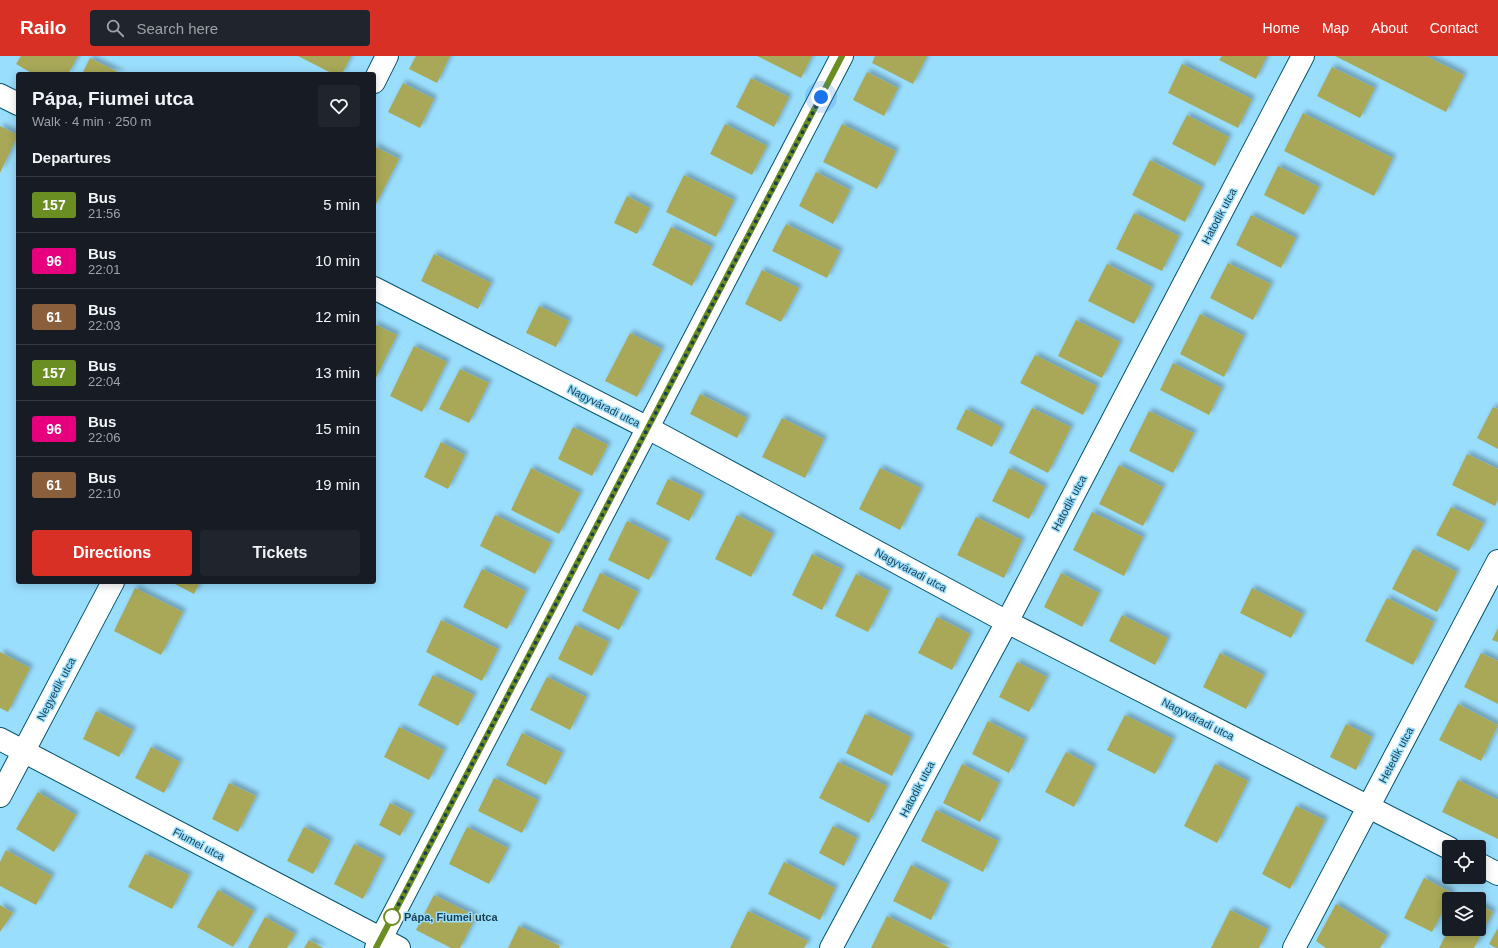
<!DOCTYPE html>
<html lang="en">
<head>
<meta charset="utf-8">
<style>
	:root { --surface:#171b24; --page:#20242c; --text:#f1f3f6; --muted:#9ea1a6; --line:#363941; --accent:#d93025 }
	body { margin:0; font-family:Helvetica,sans-serif; background:var(--page); color:var(--text); height:100vh; display:flex; flex-direction:column; font-size:15px; white-space:nowrap }
	* { box-sizing:border-box; margin:0 }
	p { font-size:13px; color:var(--muted) }
	.icon { flex:none; width:22px; height:22px; fill:none; stroke:currentColor; stroke-width:2; stroke-linecap:round; stroke-linejoin:round }
	.map { position:relative; flex:1; overflow:hidden }
	.details { position:absolute; left:16px; top:16px; width:360px; height:512px; display:flex; flex-direction:column; background:var(--surface); border-radius:4px; box-shadow:0 2px 10px #0003 }
	.details>* { flex:none }
	.badge { padding:0 8px; border-radius:3px; font-size:14px; line-height:26px }
	.fabs { position:absolute; left:1442px; top:784px; display:grid; gap:8px }
	.fabs a { display:grid; place-items:center; width:44px; height:44px; border-radius:4px; background:var(--surface); box-shadow:0 2px 10px #0003; font-size:20px }
	.you { position:absolute; width:20px; height:20px; margin:-10px; border:3px solid #fff; border-radius:50%; background:#1a73e8; box-shadow:0 0 0 6px #1a73e833 }
	.map>.badge { position:absolute; translate:-50% -50%; box-shadow:0 0 0 2px #fff }
	h2 { padding:0 16px; font-size:15px; line-height:36px }
	.round { display:grid; place-items:center; flex:none; width:42px; height:42px; border-radius:4px; background:var(--page) }
	.headline { display:flex; align-items:center; justify-content:space-between; height:68px; padding:0 16px }
	h1 { font-size:19px; font-weight:600; line-height:30px }
	.cta { display:flex; gap:8px; margin-top:auto; padding:8px 16px }
	.cta a { flex:1; height:46px; border-radius:4px; background:var(--accent); color:#fff; font-size:16px; font-weight:600; line-height:46px; text-align:center }
	.cta a+a { background:var(--page); color:var(--text) }
	ul { padding:0; list-style:none }
	li { display:flex; align-items:center; gap:12px; height:56px; padding:0 16px; border-top:1px solid var(--line) }
	li div { flex:1 }
	li b { display:block; font-size:15px }
	li em { font-style:normal }
	li .badge { min-width:44px; font-weight:700; text-align:center }
	header { display:flex; align-items:center; gap:24px; box-sizing:border-box; height:56px; padding:0 20px; background:var(--accent); color:#fff }
	header strong { font-size:19px }
	nav { display:flex; gap:22px; margin-inline-start:auto; font-size:14px }
	.search { width:280px; height:36px; background:var(--page); display:flex; align-items:center; gap:10px; box-sizing:border-box; padding:0 14px; border-radius:4px; color:var(--muted); font-size:15px }
	.map>svg:first-child { display:block }
</style>
</head>
<body>
<header>
<strong>Railo</strong>
<div class="search"><svg class="icon" aria-label="search" viewBox="0 0 24 24"><circle cx="10" cy="10" r="6"/><path d="M15 15l6 6"/></svg>Search here</div>
<nav><a>Home</a><a>Map</a><a>About</a><a>Contact</a></nav>
</header>
<div class="map">
<svg width="1498" height="892" viewBox="0 0 1498 892">
	<defs>
		<filter id="shadow"><feDropShadow dx="3.5" dy="-3.5" stdDeviation="2" flood-color="#0004"/></filter>
	</defs>
	<rect width="100%" height="100%" fill="#9adefe"/>
	<g fill="#a8a859" filter="url(#shadow)">
		<polygon points="21,0 78,0 68,18 33,18 16,8"/>
		<polygon points="298,0 351,0 342,18 333,18"/>
		<polygon points="416,0 450,0 437,27 409,13"/>
		<polygon points="757,0 812,0 801,22"/>
		<polygon points="875,0 927,0 913,28 872,7"/>
		<polygon points="1222,0 1267,0 1256,23 1219,4"/>
		<polygon points="1335,0 1426,0 1464,19 1446,56"/>
		<polygon points="90,2 122,18 82,18"/>
		<polygon points="1182,8 1252,43 1238,72 1168,37"/>
		<polygon points="1332,11 1375,32 1360,62 1317,40"/>
		<polygon points="867,16 898,32 884,60 853,44"/>
		<polygon points="751,22 789,41 774,71 736,51"/>
		<polygon points="403,27 434,43 420,72 388,56"/>
		<polygon points="1303,57 1393,102 1374,140 1284,95"/>
		<polygon points="1187,59 1229,81 1215,110 1172,88"/>
		<polygon points="725,68 767,90 752,119 710,98"/>
		<polygon points="842,68 896,95 877,133 823,106"/>
		<polygon points="0,70 18,79 0,117"/>
		<polygon points="374,90 399,103 374,152"/>
		<polygon points="1150,104 1202,131 1185,166 1132,139"/>
		<polygon points="1278,110 1319,131 1304,159 1264,139"/>
		<polygon points="816,116 850,134 833,168 799,150"/>
		<polygon points="684,119 734,144 716,181 666,156"/>
		<polygon points="627,140 650,152 637,178 614,167"/>
		<polygon points="1134,157 1179,180 1162,215 1116,193"/>
		<polygon points="1251,159 1296,182 1281,212 1236,189"/>
		<polygon points="786,168 840,195 827,222 772,195"/>
		<polygon points="671,171 712,191 692,230 652,209"/>
		<polygon points="434,198 491,227 478,253 421,225"/>
		<polygon points="1228,207 1271,228 1253,264 1210,242"/>
		<polygon points="1107,208 1152,231 1134,268 1088,245"/>
		<polygon points="762,214 799,232 781,266 745,248"/>
		<polygon points="539,250 569,265 556,291 526,277"/>
		<polygon points="1200,258 1244,280 1224,321 1180,298"/>
		<polygon points="1076,264 1120,286 1102,322 1058,300"/>
		<polygon points="374,268 397,279 374,326"/>
		<polygon points="630,277 662,293 637,341 605,325"/>
		<polygon points="414,290 447,306 422,356 390,340"/>
		<polygon points="1035,299 1097,330 1083,359 1020,327"/>
		<polygon points="1173,307 1222,332 1209,359 1160,334"/>
		<polygon points="460,313 489,327 469,367 439,353"/>
		<polygon points="700,338 747,362 737,382 690,358"/>
		<polygon points="1493,351 1498,353 1498,393 1477,382"/>
		<polygon points="1032,352 1071,371 1048,417 1009,397"/>
		<polygon points="966,353 1002,371 992,391 956,373"/>
		<polygon points="1149,355 1194,377 1173,417 1129,395"/>
		<polygon points="782,362 824,383 805,422 762,401"/>
		<polygon points="573,371 608,389 592,420 558,403"/>
		<polygon points="441,386 465,399 448,433 424,421"/>
		<polygon points="1467,398 1498,413 1498,443 1495,450 1452,429"/>
		<polygon points="1119,409 1163,431 1143,470 1099,448"/>
		<polygon points="531,412 580,437 559,478 511,454"/>
		<polygon points="880,412 921,432 900,474 859,453"/>
		<polygon points="1009,412 1045,431 1029,463 992,445"/>
		<polygon points="668,423 702,439 689,465 656,448"/>
		<polygon points="1451,451 1484,467 1469,495 1436,479"/>
		<polygon points="1092,456 1143,481 1124,520 1073,494"/>
		<polygon points="495,459 551,487 535,518 480,490"/>
		<polygon points="737,459 773,478 751,521 715,503"/>
		<polygon points="976,461 1022,484 1004,522 957,499"/>
		<polygon points="627,465 668,486 649,524 608,504"/>
		<polygon points="1413,493 1457,516 1437,556 1392,533"/>
		<polygon points="812,498 842,513 822,554 792,539"/>
		<polygon points="482,513 526,535 507,573 463,551"/>
		<polygon points="600,517 638,536 619,574 582,555"/>
		<polygon points="1061,517 1099,537 1082,571 1044,551"/>
		<polygon points="856,518 889,535 868,576 835,560"/>
		<polygon points="171,526 200,526 194,538"/>
		<polygon points="135,532 183,556 161,599 114,575"/>
		<polygon points="1252,532 1303,558 1291,582 1240,557"/>
		<polygon points="1387,542 1434,566 1413,609 1365,585"/>
		<polygon points="1122,559 1168,582 1155,609 1109,585"/>
		<polygon points="937,561 970,578 952,614 918,597"/>
		<polygon points="441,564 498,593 482,625 426,596"/>
		<polygon points="575,569 609,586 592,620 558,603"/>
		<polygon points="1498,572 1498,586 1492,584"/>
		<polygon points="0,596 30,612 8,656 0,652"/>
		<polygon points="1220,597 1264,619 1246,653 1203,631"/>
		<polygon points="1481,597 1498,605 1498,648 1464,631"/>
		<polygon points="1017,606 1047,621 1029,656 999,641"/>
		<polygon points="433,619 474,639 458,670 418,649"/>
		<polygon points="547,621 586,641 570,674 530,654"/>
		<polygon points="1458,648 1498,669 1481,705 1439,684"/>
		<polygon points="96,655 133,674 119,701 83,683"/>
		<polygon points="865,658 911,681 892,720 846,697"/>
		<polygon points="1125,659 1173,683 1155,718 1107,694"/>
		<polygon points="988,665 1025,684 1009,717 972,698"/>
		<polygon points="1346,668 1372,681 1356,714 1330,701"/>
		<polygon points="399,671 444,694 429,724 384,701"/>
		<polygon points="522,677 562,697 546,729 506,709"/>
		<polygon points="151,691 180,706 164,737 135,722"/>
		<polygon points="1066,696 1094,711 1074,751 1045,736"/>
		<polygon points="838,706 887,730 869,767 819,742"/>
		<polygon points="962,708 999,727 980,766 943,747"/>
		<polygon points="1215,708 1248,725 1217,787 1184,770"/>
		<polygon points="494,722 538,744 522,777 478,755"/>
		<polygon points="1458,724 1498,744 1498,783 1442,756"/>
		<polygon points="229,727 256,740 238,776 212,763"/>
		<polygon points="38,736 76,759 54,796 16,773"/>
		<polygon points="390,747 412,758 400,780 379,769"/>
		<polygon points="1296,750 1325,764 1290,833 1262,818"/>
		<polygon points="936,754 998,785 983,816 921,785"/>
		<polygon points="833,770 857,782 844,810 819,797"/>
		<polygon points="304,771 330,785 313,818 287,805"/>
		<polygon points="467,771 508,792 489,828 449,808"/>
		<polygon points="354,788 383,803 363,843 334,828"/>
		<polygon points="6,794 52,820 36,849 0,830 0,806"/>
		<polygon points="145,798 189,819 172,853 128,831"/>
		<polygon points="784,806 835,832 820,864 768,838"/>
		<polygon points="911,809 948,828 931,864 893,845"/>
		<polygon points="1424,822 1452,837 1432,876 1404,862"/>
		<polygon points="218,834 254,855 233,891 197,871"/>
		<polygon points="434,839 476,860 460,892 451,892 416,874"/>
		<polygon points="1336,848 1387,880 1380,892 1326,892 1316,885"/>
		<polygon points="1479,848 1493,856 1474,892 1439,892 1449,873 1479,873"/>
		<polygon points="0,849 13,857 0,876"/>
		<polygon points="1230,854 1268,873 1259,892 1211,892"/>
		<polygon points="748,855 808,885 804,892 730,892"/>
		<polygon points="887,860 950,892 871,892"/>
		<polygon points="265,861 295,878 287,892 248,892"/>
		<polygon points="519,870 560,890 559,892 508,892"/>
		<polygon points="1498,872 1498,892 1496,892 1489,888"/>
		<polygon points="309,884 323,892 304,892"/>
	</g>
	<g fill="none" stroke-linecap="round" stroke-linejoin="round">
		<g stroke="#015470" stroke-width="24">
			<g id="minor">
				<polyline points="374,26 387,0"/>
				<polyline points="0,39 18,48"/>
				<polyline points="374,232 648,372 1007,566 1449,792"/>
				<polyline points="0,683 399,892"/>
				<polyline points="0,740 113,526"/>
				<polyline points="1479,808 1498,818"/>
				<polyline points="376,892 842,0"/>
				<polyline points="831,892 1007,566 1303,0"/>
				<polyline points="1294,892 1498,505"/>
			</g>
		</g>
		<use href="#minor" stroke="#fff" stroke-width="22"/>
	</g>
	<g fill="none" stroke-linecap="round" stroke-linejoin="round">
		<g stroke="#fff" stroke-width="9">
			<polyline id="line" points="376,892 842,0"/>
		</g>
		<use href="#line" stroke="#6b8e23" stroke-width="6"/>
		<polyline stroke="#193f4f" stroke-width="4" stroke-dasharray="0 7.2" points="392,861 821,41"/>
	</g>
	<circle fill="#fff" stroke="#6b8e23" stroke-width="2" cx="392" cy="861" r="8"/>
	<g text-anchor="middle" dominant-baseline="central" stroke-width="3" stroke-linejoin="round" paint-order="stroke">
		<g font-size="11" fill="#193f4f" stroke="#9adefe">
			<text transform="translate(1219 160) rotate(-62)">Hatodik utca</text>
			<text transform="translate(604 350) rotate(27)">Nagyváradi utca</text>
			<text transform="translate(1069 447) rotate(-62)">Hatodik utca</text>
			<text transform="translate(911 514) rotate(28)">Nagyváradi utca</text>
			<text transform="translate(56 633) rotate(-62)">Negyedik utca</text>
			<text transform="translate(1198 663) rotate(27)">Nagyváradi utca</text>
			<text transform="translate(1396 699) rotate(-62)">Hetedik utca</text>
			<text transform="translate(917 733) rotate(-62)">Hatodik utca</text>
			<text transform="translate(199 788) rotate(28)">Fiumei utca</text>
		</g>
		<g font-size="11" font-weight="bold" fill="#193f4f" stroke="#9adefe" text-anchor="start">
			<text x="404" y="861">Pápa, Fiumei utca</text>
		</g>
	</g>
</svg>
<div class="fabs">
<a><svg class="icon" aria-label="locate" viewBox="0 0 24 24"><circle cx="12" cy="12" r="6"/><path d="M12 2v4M12 18v4M2 12h4M18 12h4"/></svg></a>
<a><svg class="icon" aria-label="layers" viewBox="0 0 24 24"><path d="M12 4l9 5-9 5-9-5zM3 14l9 5 9-5"/></svg></a>
</div>
<div class="you" style="left:821px;top:41px"></div>
<section class="details">
<div class="headline"><div><h1>Pápa, Fiumei utca</h1><p>Walk · 4 min · 250 m</p></div><a class="round"><svg class="icon" aria-label="heart" viewBox="0 0 24 24"><path d="M12 20l-8-8c-3-5 5-10 8-4 3-6 11-1 8 4z"/></svg></a></div>
<h2>Departures</h2>
<ul>
<li><span class="badge" style="background:#6b8e23;color:#fff">157</span><div><b>Bus</b><p>21:56</p></div><em>5 min</em></li>
<li><span class="badge" style="background:#e6007e;color:#fff">96</span><div><b>Bus</b><p>22:01</p></div><em>10 min</em></li>
<li><span class="badge" style="background:#8b5e3c;color:#fff">61</span><div><b>Bus</b><p>22:03</p></div><em>12 min</em></li>
<li><span class="badge" style="background:#6b8e23;color:#fff">157</span><div><b>Bus</b><p>22:04</p></div><em>13 min</em></li>
<li><span class="badge" style="background:#e6007e;color:#fff">96</span><div><b>Bus</b><p>22:06</p></div><em>15 min</em></li>
<li><span class="badge" style="background:#8b5e3c;color:#fff">61</span><div><b>Bus</b><p>22:10</p></div><em>19 min</em></li>
</ul>
<div class="cta"><a>Directions</a><a>Tickets</a></div>
</section>
</div>
</body>
</html>
